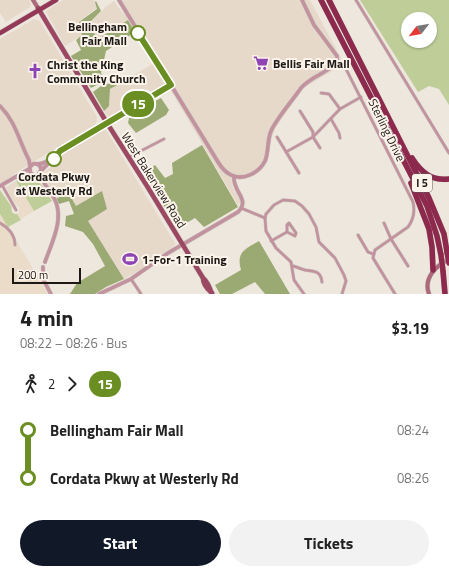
<!DOCTYPE html>
<html lang="en">
<head>
<meta charset="utf-8">
<style>
	:root { --surface:#fff; --page:#f2f2f2; --text:#222; --muted:#767676; --accent:#111827 }
	body { margin:0; font-family:"Titillium Web",sans-serif; background:var(--page); color:var(--text); height:100vh; display:flex; flex-direction:column; font-size:15px; white-space:nowrap }
	* { box-sizing:border-box; margin:0 }
	p { font-size:13px; color:var(--muted) }
	.icon { flex:none; width:22px; height:22px; fill:none; stroke:currentColor; stroke-width:2; stroke-linecap:round; stroke-linejoin:round }
	.map { position:relative; height:294px; overflow:hidden }
	.side { display:flex; flex-direction:column; background:var(--surface); flex:1 }
	.side>* { flex:none }
	.badge { padding:0 8px; border-radius:13px; font-size:14px; line-height:26px }
	.needle { width:26px; rotate:239deg }
	.buttons { position:absolute; left:401px; top:12px; display:grid; gap:8px }
	.buttons a { display:grid; place-items:center; width:36px; height:36px; border-radius:50%; background:var(--surface); box-shadow:0 1px 3px #0004; font-size:20px }
	.scale { position:absolute; left:12px; bottom:10px; width:69px; box-sizing:border-box; padding-left:4px; border:2px solid #1b1815; border-top:0; font-size:11px; line-height:14px; white-space:nowrap; color:#1b1815; -webkit-text-stroke:3px #fcf4eb; paint-order:stroke }
	.map>.badge { position:absolute; translate:-50% -50%; box-shadow:0 0 0 2px #fff }
	.legs { display:flex; align-items:center; gap:6px; height:44px; padding:0 20px; font-size:13px }
	.legs p { margin-inline-start:auto }
	.overview { display:flex; align-items:center; justify-content:space-between; height:68px; padding:0 20px }
	h1 { font-size:22px; font-weight:700; line-height:30px }
	.action { display:flex; gap:8px; margin-top:auto; padding:8px 20px }
	.action a { flex:1; height:46px; border-radius:24px; background:var(--accent); color:#fff; font-size:16px; font-weight:700; line-height:46px; text-align:center }
	.action a+a { background:var(--page); color:var(--text) }
	ul { padding:0 20px; list-style:none }
	li { display:flex; align-items:center; gap:14px; height:48px; font-size:15px }
	li i { display:grid; place-items:center; width:6px; height:100%; margin:0 5px; background:currentColor }
	li i::after { content:''; width:10px; height:10px; margin:-5px; border:3px solid; border-radius:50%; background:var(--surface) }
	li p { margin-inline-start:auto }
	li:first-child i { background:linear-gradient(#0000 50%,currentColor 0) }
	li:last-child i { background:linear-gradient(currentColor 50%,#0000 0) }
	.map>svg:first-child { display:block }
</style>
</head>
<body>
<div class="map">
<svg width="449" height="294" viewBox="0 0 449 294">
	<rect width="100%" height="100%" fill="#eee7de"/>
	<g fill="#e6d9ca">
		<polygon points="0,0 29,0 31,4 30,7 6,22 0,13"/>
		<polygon points="63,0 94,0 97,8 78,22 82,35 65,46 46,12 47,10"/>
		<polygon points="118,0 310,0 341,58 340,66 304,88 276,127 272,137 268,158 262,169 256,174 247,178 231,178 233,188 240,200 240,203 238,205 167,84 109,117 107,116 104,111 109,106 110,89 154,63 128,20 98,39 88,24 104,9 104,8 114,1 125,16"/>
		<polygon points="34,19 40,21 97,117 96,124 25,167 0,184 0,39"/>
		<polygon points="103,129 106,130 175,243 175,245 140,270 124,279 87,220 102,191 76,206 68,192 56,199 42,174 52,166 60,155"/>
		<polygon points="16,181 23,193 12,199 6,187"/>
	</g>
	<polygon fill="#eadcc9" points="23,193 34,211 8,227 48,294 0,294 0,214 3,219 12,213 17,214 19,213 19,207 15,204 12,199"/>
	<g fill="#bfce99" fill-rule="evenodd">
		<path d="M360 0H449V105L439 89 429 86 418 92ZM408 19H430V41H408Z"/>
		<path d="M30 177C41 180 46 191 52 201L34 211 16 181Z"/>
		<polygon points="0,190 11,206 12,212 14,214 17,214 21,220 8,227 0,214"/>
	</g>
	<g fill="#9baa73">
		<polygon points="96,1 101,11 88,24 98,39 128,20 135,32 106,51 101,73 105,81 91,88 71,56 81,50 76,40 82,35 79,22 97,9 95,2"/>
		<polygon points="119,80 126,80 110,89 109,106 104,111 93,92 101,86"/>
		<polygon points="161,98 169,110 166,115 136,133 128,123 130,114"/>
		<polygon points="202,145 238,207 204,227 195,218 178,228 143,173 155,165 165,178 173,174 172,163"/>
		<polygon points="102,191 107,209 88,221 124,279 106,287 95,294 70,294 77,283 105,266 93,244 83,232 65,226 66,216 74,214 69,201 59,204 56,199 68,192 76,206"/>
		<path d="M259 241 290 294H265L255 282 232 294H220L215 285 241 270C236 252 245 249 259 241Z"/>
	</g>
	<g fill="none" stroke-linecap="round" stroke-linejoin="round">
		<g stroke="#c8c2ba" stroke-width="3.5">
			<g id="minor">
				<polyline points="356,0 449,153"/>
				<path d="M345 67C368 112 390 157 413 202 415 211 414 219 408 227L375 250 373 258 395 294"/>
				<polyline points="321,93 329,94 340,109"/>
				<polyline points="300,111 313,132 313,137 320,148"/>
				<polyline points="331,119 339,133 340,138"/>
				<polyline points="277,137 299,173"/>
				<polyline points="286,152 313,137 340,109 361,97"/>
				<polyline points="129,157 164,139"/>
				<polyline points="2,185 16,210"/>
				<polyline points="241,208 265,218"/>
				<path d="M0 223C8 227 15 235 15 245"/>
				<polygon points="289,223 296,233 295,236 287,232 287,225"/>
				<polyline points="384,223 391,239 408,266"/>
				<polyline points="358,235 368,252 373,254"/>
				<polyline points="271,241 287,232"/>
				<path d="M293 266C297 267 301 269 305 270 314 271 321 271 322 282"/>
				<polyline points="131,279 141,294"/>
				<polyline points="304,294 294,280 291,262 276,248 266,231 265,218 266,214 274,205 283,200 295,201 302,206 309,214 316,227 319,242 335,258 344,275 346,281 342,294"/>
			</g>
		</g>
		<g stroke="#c8c2ba" stroke-width="4.5">
			<g id="tertiary">
				<path d="M119 0 218 162C221 167 225 172 231 175 243 181 259 173 265 161 269 152 267 140 271 131 277 118 292 101 301 88 311 76 328 73 337 62V56L314 25 302 0"/>
				<path d="M0 106C16 122 19 141 29 160L30 166"/>
				<path d="M38 164C47 164 53 156 60 151L171 85"/>
				<polyline points="41,171 58,153"/>
				<path d="M40 173C42 182 49 190 54 198 65 218 52 242 45 262"/>
				<path d="M17 177 27 175H38L41 170C41 165 37 163 33 164L30 167V172L33 175"/>
				<polyline points="0,186 29,169"/>
				<polyline points="43,267 43,279 51,294"/>
				<path d="M99 294 131 279 168 253 238 212C251 199 232 192 234 176"/>
			</g>
		</g>
		<g stroke="#c8c2ba" stroke-width="5">
			<g id="secondary">
				<polyline points="33,0 38,8"/>
				<path d="M429 294C423 278 436 266 449 259"/>
			</g>
		</g>
		<g stroke="#c8c2ba" stroke-width="5.5">
			<g id="primary">
				<path d="M38 8 107 123 147 186 203 278C208 282 210 288 212 294"/>
				<path d="M203 278C203 284 207 289 212 293"/>
			</g>
		</g>
		<g stroke="#c8c2ba" stroke-width="5.5">
			<polyline id="trunk" points="0,33 56,0"/>
		</g>
		<g stroke="#c8c2ba" stroke-width="6">
			<g id="motorway">
				<polyline points="321,0 427,206 437,236 441,255"/>
				<polyline points="329,0 429,198 444,234 447,252"/>
				<path d="M412 158C421 172 431 181 449 179"/>
				<polyline points="411,183 429,229 432,247 433,270"/>
				<polyline points="443,271 445,294"/>
			</g>
		</g>
		<use href="#minor" stroke="#c3929f" stroke-width="2.5"/>
		<use href="#tertiary" stroke="#c3929f" stroke-width="3.5"/>
		<use href="#secondary" stroke="#ad687b" stroke-width="4"/>
		<use href="#primary" stroke="#9c4862" stroke-width="4.5"/>
		<use href="#trunk" stroke="#943858" stroke-width="4.5"/>
		<use href="#motorway" stroke="#8c294d" stroke-width="5.5"/>
		<g stroke="#c8c2ba" stroke-width="6" stroke-linecap="butt">
			<g id="motorway-bridge">
				<polyline points="447,252 449,263"/>
				<polyline points="441,255 443,271"/>
			</g>
		</g>
		<use href="#motorway-bridge" stroke="#8c294d" stroke-width="5.5"/>
	</g>
	<g fill="none" stroke-linecap="round" stroke-linejoin="round">
		<g stroke="#fff" stroke-width="9">
			<polyline id="line-1" points="54,159 60,151 171,85 138,33"/>
		</g>
		<use href="#line-1" stroke="#6b8e23" stroke-width="6"/>
	</g>
	<defs>
		<g id="supermarket-bare" transform="scale(1.2)"><path d="M-6-5.5h2.5l.6 2H6L4.5 2H-2.5L-4.4-4H-6ZM-1.5 3.2a1.3 1.3 0 1 0 .1 0ZM3 3.2a1.3 1.3 0 1 0 .1 0Z" fill="#8f44b6" stroke="#fcf4eb" stroke-width="2.5" paint-order="stroke"/></g>
		<g id="church-bare" transform="scale(1.2)"><path d="M-1.2-6h2.4v3.5h3.3v2.4h-3.3V6h-2.4V-.1h-3.3v-2.4h3.3Z" fill="#8f44b6" stroke="#fcf4eb" stroke-width="2.5" paint-order="stroke"/></g>
		<g id="stadium-bare" transform="scale(1.2)"><path d="M0-5a6.5 5 0 1 0 0 10a6.5 5 0 1 0 0-10ZM-3.5-1.8h7v3.6h-7Z" fill="#8f44b6" stroke="#fcf4eb" stroke-width="2.5" paint-order="stroke"/></g>
	</defs>
	<g fill-rule="evenodd">
		<use href="#supermarket-bare" x="261" y="63"/>
		<use href="#church-bare" x="35" y="71"/>
		<use href="#stadium-bare" x="130" y="259"/>
	</g>
	<g fill="#fff" stroke="#6b8e23" stroke-width="2">
		<circle cx="138" cy="33" r="7"/>
		<circle cx="54" cy="159" r="7"/>
	</g>
	<g text-anchor="middle" dominant-baseline="central" stroke-width="4" stroke-linejoin="round" paint-order="stroke">
		<rect fill="#fcf4eb" stroke="#5e5a55" stroke-width="1" x="412" y="174" width="20" height="18" rx="3"/>
		<g font-size="11" font-weight="bold" fill="#1b1815">
			<text x="422" y="183">I 5</text>
		</g>
		<g font-size="12" font-weight="bold" fill="#1b1815" stroke="#fcf4eb" text-anchor="end">
			<text x="127" y="26">Bellingham<tspan x="127" dy="14">Fair Mall</tspan></text>
			<text x="54" y="176" text-anchor="middle">Cordata Pkwy<tspan x="54" dy="14">at Westerly Rd</tspan></text>
		</g>
		<g font-size="12" font-weight="bold" fill="#1b1815" stroke="#fcf4eb" text-anchor="start">
			<text x="273" y="63">Bellis Fair Mall</text>
			<text x="47" y="64">Christ the King<tspan x="47" dy="14">Community Church</tspan></text>
			<text x="142" y="259">1-For-1 Training</text>
		</g>
		<g font-size="12" fill="#1b1815" stroke="#fcf4eb">
			<text transform="translate(387 130) rotate(64)">Sterling Drive</text>
			<text transform="translate(154 180) rotate(58)">West Bakerview Road</text>
		</g>
	</g>
</svg>
<div class="buttons">
<a><svg class="needle" viewBox="-14 -14 28 28"><path d="M0-13l5 13h-10z" fill="#e53935"/><path d="M0 13l5-13h-10z" fill="#767676"/></svg></a>
</div>
<div class="scale">200 m</div>
<b class="badge" style="left:138px;top:104px;background:#6b8e23;color:#fff">15</b>
</div>
<section class="side">
<div class="overview"><div><h1>4 min</h1><p>08:22 – 08:26 · Bus</p></div><b>$3.19</b></div>
<div class="legs"><svg class="icon" aria-label="walk" viewBox="0 0 24 24"><circle cx="13" cy="4" r="2"/><path d="M13 8l-2 6 4 7M11 14l-3 7M7 12l3-4h3l4 4"/></svg>2<svg class="icon" aria-label="forward" viewBox="0 0 24 24"><path d="M9 5l7 7-7 7"/></svg><b class="badge" style="background:#6b8e23;color:#fff">15</b></div>
<ul>
<li><i style="color:#6b8e23"></i><b>Bellingham Fair Mall</b><p>08:24</p></li>
<li><i style="color:#6b8e23"></i><b>Cordata Pkwy at Westerly Rd</b><p>08:26</p></li>
</ul>
<div class="action"><a>Start</a><a>Tickets</a></div>
</section>
</body>
</html>
